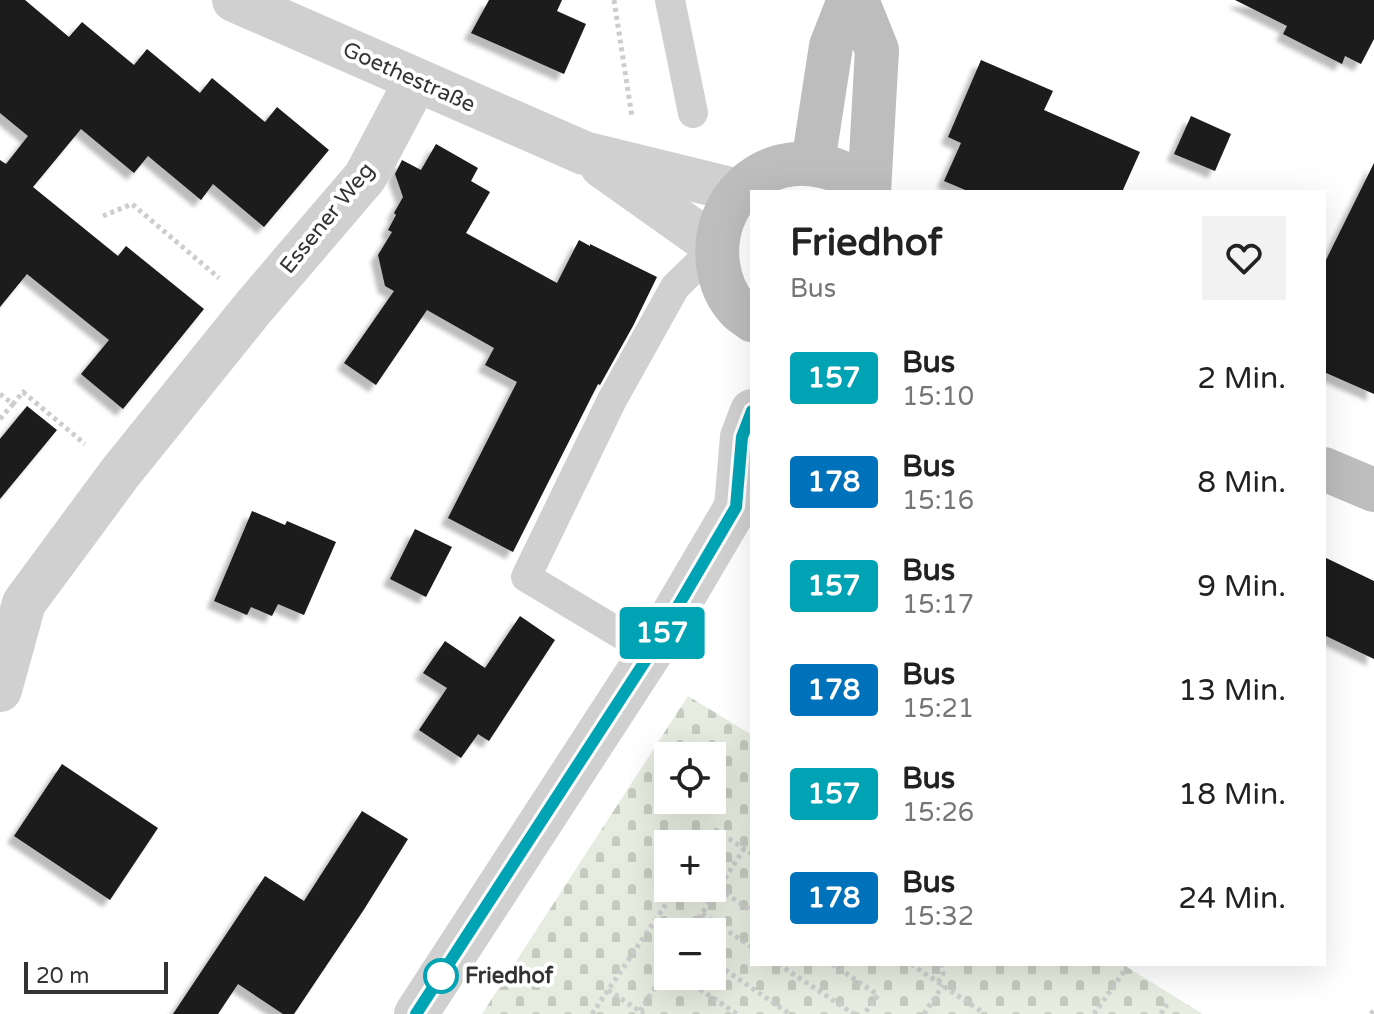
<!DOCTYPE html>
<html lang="de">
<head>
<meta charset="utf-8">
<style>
	:root { --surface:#fff; --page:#f2f2f2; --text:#222; --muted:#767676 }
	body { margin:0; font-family:"Varela Round",sans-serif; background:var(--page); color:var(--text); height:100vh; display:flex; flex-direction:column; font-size:30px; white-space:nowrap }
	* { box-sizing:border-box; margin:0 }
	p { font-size:26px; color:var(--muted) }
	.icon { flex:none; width:44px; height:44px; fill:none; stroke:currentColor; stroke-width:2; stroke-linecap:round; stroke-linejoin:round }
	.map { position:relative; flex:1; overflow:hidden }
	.side { position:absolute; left:750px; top:190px; width:576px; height:776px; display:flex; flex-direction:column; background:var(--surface); border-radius:0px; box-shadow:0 8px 32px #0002 }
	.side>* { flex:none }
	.badge { padding:0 16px; border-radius:6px; font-size:28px; line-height:52px }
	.buttons { position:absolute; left:654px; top:742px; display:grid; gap:16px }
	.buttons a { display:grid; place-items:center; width:72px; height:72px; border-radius:0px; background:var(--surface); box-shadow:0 8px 32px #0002; font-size:40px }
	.scale { position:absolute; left:24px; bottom:20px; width:144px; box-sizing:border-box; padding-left:8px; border:4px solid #333; border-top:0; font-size:22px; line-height:28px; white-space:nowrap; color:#333; -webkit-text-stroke:6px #fff; paint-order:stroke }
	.map>.badge { position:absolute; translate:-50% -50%; box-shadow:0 0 0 4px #fff }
	.round { display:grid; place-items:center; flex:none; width:84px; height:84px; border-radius:0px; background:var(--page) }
	.head { display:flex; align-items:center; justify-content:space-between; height:136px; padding:0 40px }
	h1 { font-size:38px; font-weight:800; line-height:60px }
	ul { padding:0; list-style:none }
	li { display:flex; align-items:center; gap:24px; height:104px; padding:0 40px }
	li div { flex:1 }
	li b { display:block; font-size:30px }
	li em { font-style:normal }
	li .badge { min-width:88px; font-weight:700; text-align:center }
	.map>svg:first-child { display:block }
</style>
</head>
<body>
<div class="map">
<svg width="1374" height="1014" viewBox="0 0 1374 1014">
	<defs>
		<pattern id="cemetery-stones" width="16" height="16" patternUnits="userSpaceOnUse" patternTransform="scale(2)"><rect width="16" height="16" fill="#e6ecdf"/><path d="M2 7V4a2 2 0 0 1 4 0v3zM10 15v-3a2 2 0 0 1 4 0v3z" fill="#c6cbc0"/></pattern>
		<filter id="shadow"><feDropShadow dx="-7" dy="7" stdDeviation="2" flood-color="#0004"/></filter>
	</defs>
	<rect width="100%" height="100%" fill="#fff"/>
	<path fill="url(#cemetery-stones)" fill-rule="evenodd" d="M688 696 752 735V964H1122L1203 1014H482ZM668 756H712V800H668ZM668 844H712V888H668ZM668 932H712V976H668Z"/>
	<g fill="#1a1a1a" filter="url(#shadow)">
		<polygon points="0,0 25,0 69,37 82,22 134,65 147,49 200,93 212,78 265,122 277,107 329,150 264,227 213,184 201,200 148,156 134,173 81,129 33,187 118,256 126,246 204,309 123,409 81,374 109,340 27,274 0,307 0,160 6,164 28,136 0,113"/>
		<polygon points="489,0 562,0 557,11 586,24 564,74 471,33"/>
		<polygon points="1235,0 1374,0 1374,39 1361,64 1345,56 1342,64 1283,34 1287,26"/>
		<polygon points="981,60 1053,91 1044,110 1140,152 1122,192 970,192 944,181 961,143 948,137"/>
		<polygon points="1191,116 1231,134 1215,171 1174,154"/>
		<polygon points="436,144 478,168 471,181 490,192 466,233 557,283 579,240 590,246 590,244 657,277 633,326 600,385 598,384 513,552 448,518 517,382 485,365 494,348 427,310 376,385 344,363 394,291 385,286 378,255 392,232 388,230 396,215 394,213 403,197 395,174 402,160 421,170"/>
		<polygon points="1374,163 1374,394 1324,372 1324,264"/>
		<polygon points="27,406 57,430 0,499 0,439"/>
		<polygon points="252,511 285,525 287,521 336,542 304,615 278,604 272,616 251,607 247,615 214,601"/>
		<polygon points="415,529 452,547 426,597 390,579"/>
		<polygon points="1324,557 1374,581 1374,659 1324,635"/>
		<polygon points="520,616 555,640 489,741 478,734 461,758 419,730 447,688 423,673 445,641 485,668"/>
		<polygon points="62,764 158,828 110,900 14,836"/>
		<polygon points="362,811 408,839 363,911 294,1014 283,1014 238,984 218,1014 173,1014 265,876 304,901"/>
	</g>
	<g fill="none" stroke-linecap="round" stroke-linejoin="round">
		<g stroke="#cdcdcd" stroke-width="5" stroke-dasharray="4 4" stroke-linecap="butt">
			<polyline points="614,0 632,117"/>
			<polyline points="103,216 132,204 219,278"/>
			<polyline points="0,394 13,404 23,392 85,444"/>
			<polyline points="0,419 13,404"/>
			<polyline points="707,844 716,830 752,854"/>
			<polyline points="719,889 752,911"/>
			<polyline points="702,914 752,947"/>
			<polyline points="690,932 744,849"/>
			<polyline points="712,961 790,1014"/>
			<polyline points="778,964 854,1014"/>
			<polyline points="832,964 878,995 864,1014"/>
			<polyline points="911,964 985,1014"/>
			<polyline points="680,976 737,1014"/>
			<polyline points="938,982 943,974 941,964"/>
			<polyline points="608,990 644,1014"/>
			<polyline points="640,1011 668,967"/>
			<polyline points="592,1014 677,888"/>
			<polyline points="924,1014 943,985"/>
			<polyline points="1094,1014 1127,967"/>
			<polyline points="1161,1014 1167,1004"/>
			<polyline points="1371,1014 1374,1010"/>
		</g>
		<g stroke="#d0d0d0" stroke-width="30">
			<polyline points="670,0 693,113"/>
			<polyline points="651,652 526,577 612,400 675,287 716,247"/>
		</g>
		<g stroke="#d0d0d0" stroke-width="44">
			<polyline points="234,0 584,153 739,191"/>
			<polyline points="602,166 716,247"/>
			<polyline points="736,507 742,437 752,411"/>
			<polyline points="0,690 24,603 120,473 253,308 365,177 416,81"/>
			<polyline points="416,1014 651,652 736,507 752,490"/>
		</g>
		<g stroke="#bdbdbd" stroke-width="44">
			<polyline points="857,0 877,50 869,192"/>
			<polyline points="813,163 831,46 849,0"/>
			<path d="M752 320C747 316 741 313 737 308 726 296 720 279 718 264 710 201 764 150 826 167 842 171 856 179 868 192"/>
			<polyline points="1324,469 1374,490"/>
		</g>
	</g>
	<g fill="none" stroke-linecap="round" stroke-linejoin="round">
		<g stroke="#fff" stroke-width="18">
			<polyline id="line" points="416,1014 651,652 736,507 742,437 752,411"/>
		</g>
		<use href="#line" stroke="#00a3b4" stroke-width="12"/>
	</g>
	<circle fill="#fff" stroke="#00a3b4" stroke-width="4" cx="441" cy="976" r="16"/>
	<g text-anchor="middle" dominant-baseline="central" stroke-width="8" stroke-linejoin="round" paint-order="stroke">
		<g font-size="22" fill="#333" stroke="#fff">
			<text transform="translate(409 77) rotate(24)">Goethestraße</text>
			<text transform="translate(327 218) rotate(-51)">Essener Weg</text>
		</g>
		<g font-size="22" font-weight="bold" fill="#333" stroke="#fff" text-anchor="start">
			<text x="465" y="976">Friedhof</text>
		</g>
	</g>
</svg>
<div class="buttons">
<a><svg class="icon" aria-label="locate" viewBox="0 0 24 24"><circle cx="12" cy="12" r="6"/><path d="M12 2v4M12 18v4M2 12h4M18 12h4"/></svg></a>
<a>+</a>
<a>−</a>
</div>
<div class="scale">20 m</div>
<b class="badge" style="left:662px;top:633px;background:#00a3b4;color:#fff">157</b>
<section class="side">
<div class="head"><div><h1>Friedhof</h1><p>Bus</p></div><a class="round"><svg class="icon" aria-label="heart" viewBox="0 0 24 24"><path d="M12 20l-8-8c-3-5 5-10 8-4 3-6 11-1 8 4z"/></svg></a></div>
<ul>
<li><span class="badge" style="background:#00a3b4;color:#fff">157</span><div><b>Bus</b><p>15:10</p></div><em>2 Min.</em></li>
<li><span class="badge" style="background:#0072bc;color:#fff">178</span><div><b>Bus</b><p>15:16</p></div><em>8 Min.</em></li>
<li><span class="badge" style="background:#00a3b4;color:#fff">157</span><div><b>Bus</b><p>15:17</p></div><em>9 Min.</em></li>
<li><span class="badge" style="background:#0072bc;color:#fff">178</span><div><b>Bus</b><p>15:21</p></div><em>13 Min.</em></li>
<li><span class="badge" style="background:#00a3b4;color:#fff">157</span><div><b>Bus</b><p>15:26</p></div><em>18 Min.</em></li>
<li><span class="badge" style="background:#0072bc;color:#fff">178</span><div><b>Bus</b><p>15:32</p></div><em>24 Min.</em></li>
</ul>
</section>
</div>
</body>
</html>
